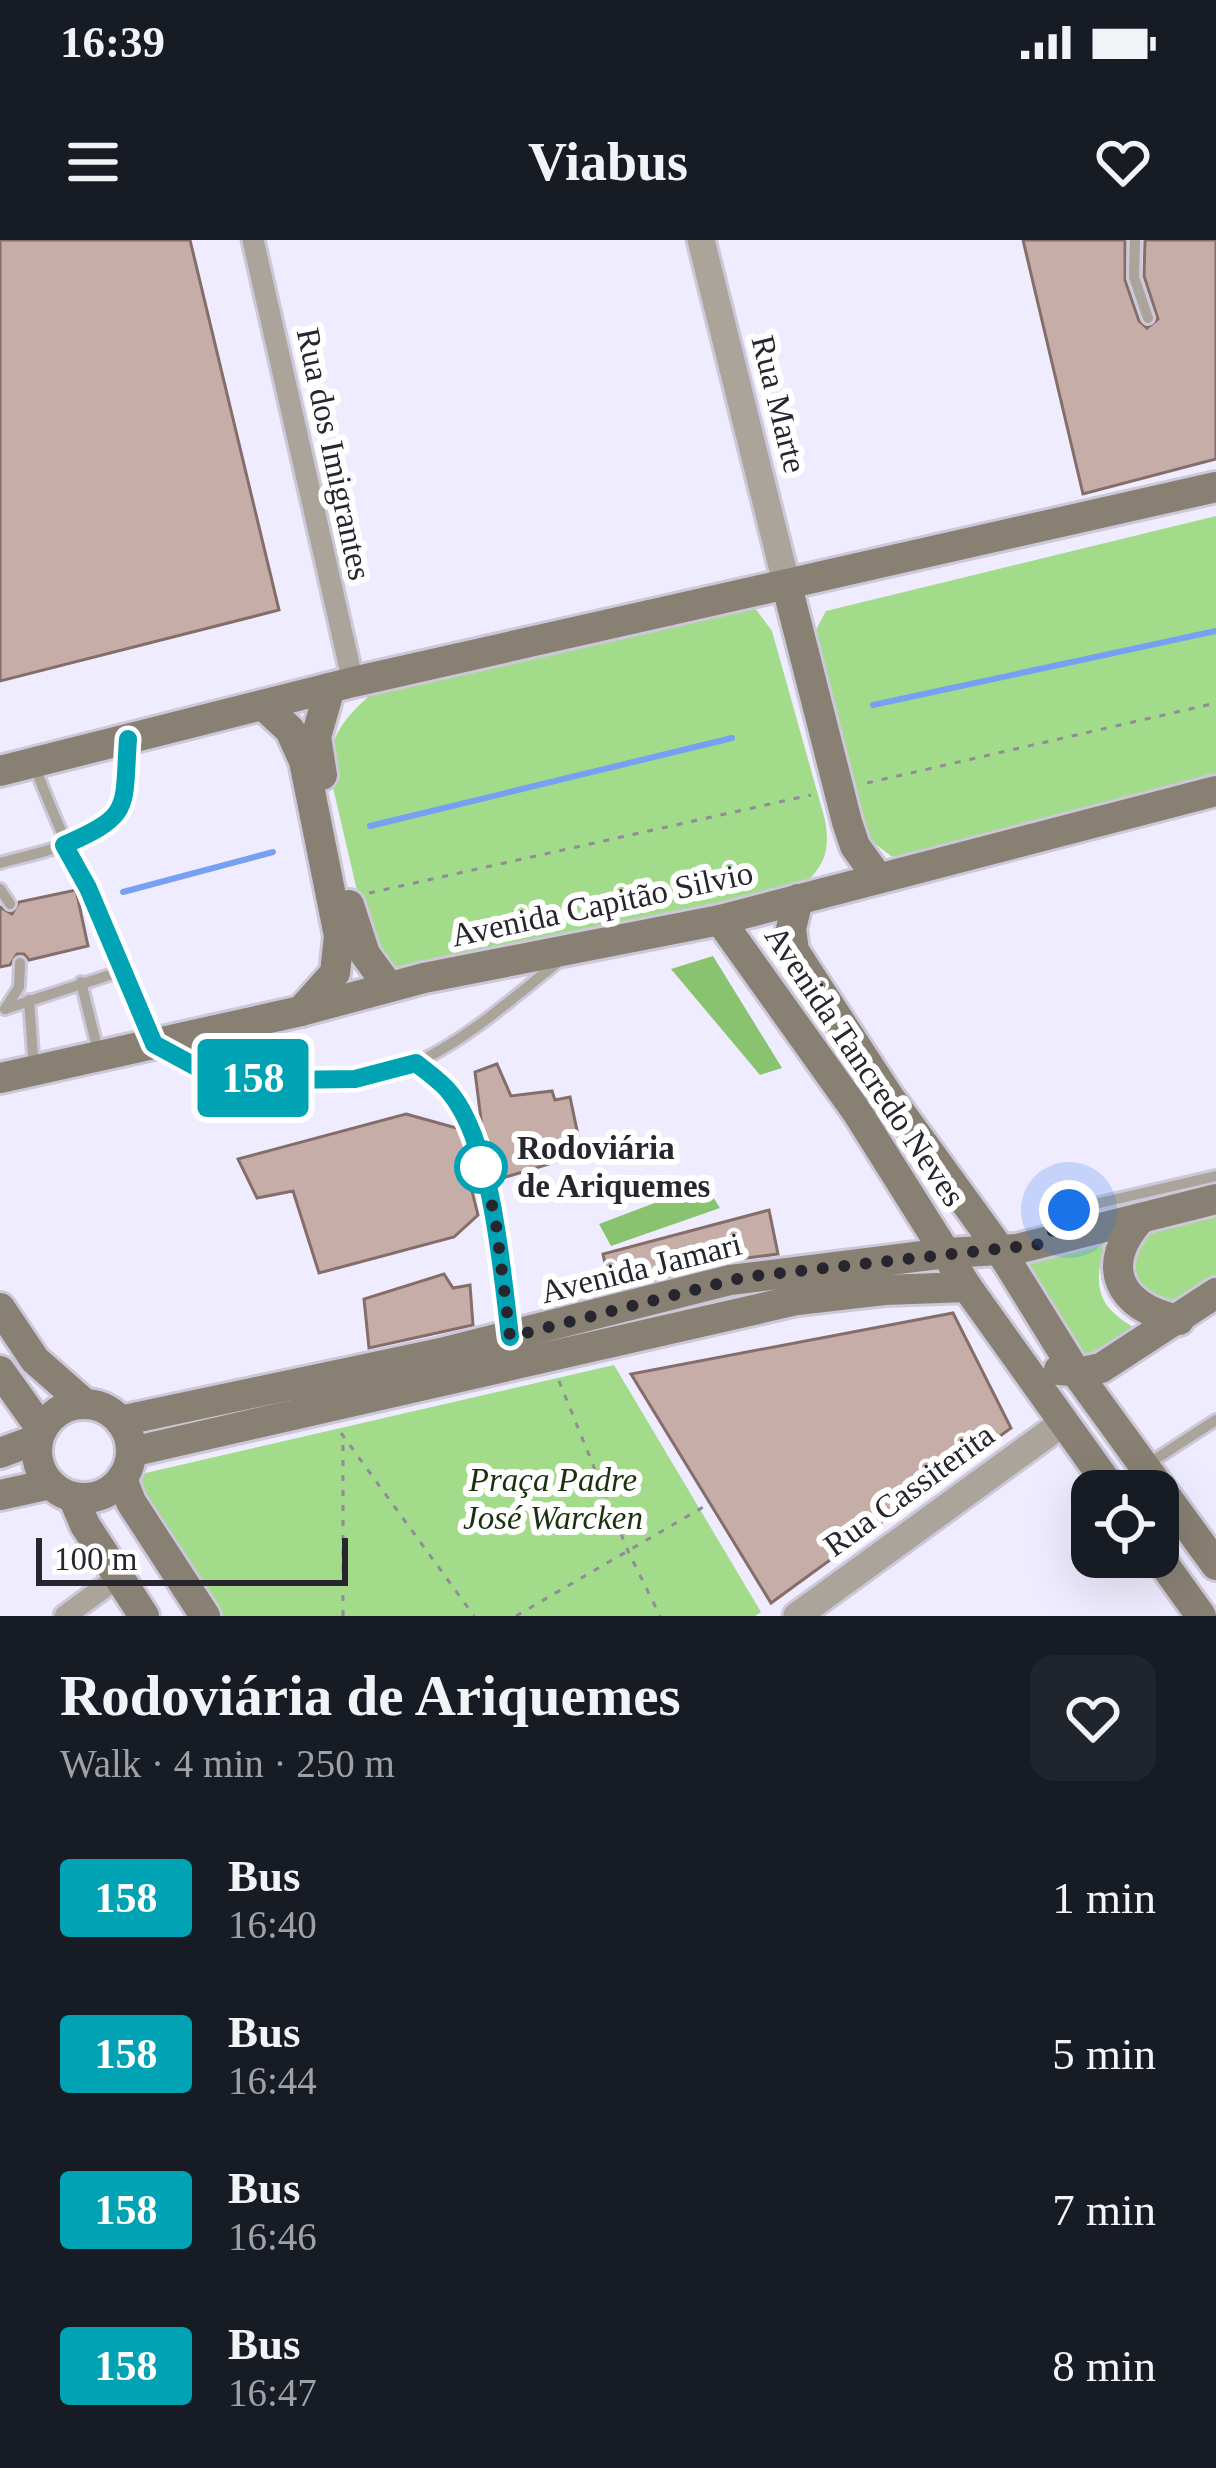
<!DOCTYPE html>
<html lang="en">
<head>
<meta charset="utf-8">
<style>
	:root { --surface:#171b24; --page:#20242c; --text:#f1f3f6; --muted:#9ea1a6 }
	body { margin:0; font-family:Georgia,serif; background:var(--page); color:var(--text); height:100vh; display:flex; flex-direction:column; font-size:45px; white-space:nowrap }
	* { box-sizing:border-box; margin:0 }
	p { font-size:39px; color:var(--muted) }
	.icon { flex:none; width:66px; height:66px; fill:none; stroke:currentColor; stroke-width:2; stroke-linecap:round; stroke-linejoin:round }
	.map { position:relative; height:1376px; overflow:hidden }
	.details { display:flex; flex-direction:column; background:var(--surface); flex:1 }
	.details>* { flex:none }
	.badge { padding:0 24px; border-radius:9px; font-size:42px; line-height:78px }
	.tools { position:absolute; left:1071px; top:1230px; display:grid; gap:24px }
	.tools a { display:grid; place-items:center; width:108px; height:108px; border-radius:24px; background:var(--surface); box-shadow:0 12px 48px #0002; font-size:60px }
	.scale { position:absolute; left:36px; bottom:30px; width:312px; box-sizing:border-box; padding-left:12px; border:6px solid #27252d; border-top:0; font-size:33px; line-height:42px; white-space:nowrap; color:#27252d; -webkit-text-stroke:9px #fff; paint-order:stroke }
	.you { position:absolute; width:60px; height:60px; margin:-30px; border:9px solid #fff; border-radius:50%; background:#1a73e8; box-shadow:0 0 0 18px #1a73e833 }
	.map>.badge { position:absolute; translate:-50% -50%; box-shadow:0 0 0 6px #fff }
	.round { display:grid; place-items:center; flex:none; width:126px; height:126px; border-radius:24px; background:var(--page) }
	.summary { display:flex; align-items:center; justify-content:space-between; height:204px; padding:0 60px }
	h1 { font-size:57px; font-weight:700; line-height:90px }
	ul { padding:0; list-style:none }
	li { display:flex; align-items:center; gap:36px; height:156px; padding:0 60px }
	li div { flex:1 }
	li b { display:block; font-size:45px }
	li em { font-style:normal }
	li .badge { min-width:132px; font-weight:700; text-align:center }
	.status { display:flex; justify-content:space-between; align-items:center; height:84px; padding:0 60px; background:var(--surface); direction:ltr }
	.status svg { height:33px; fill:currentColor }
	header { display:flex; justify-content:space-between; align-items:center; height:156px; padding:0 60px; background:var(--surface); font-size:54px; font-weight:700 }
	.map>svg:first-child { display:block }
</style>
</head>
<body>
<div class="status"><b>16:39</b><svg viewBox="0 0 49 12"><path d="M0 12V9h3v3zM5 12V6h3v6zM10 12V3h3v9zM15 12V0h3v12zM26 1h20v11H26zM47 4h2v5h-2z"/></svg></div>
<header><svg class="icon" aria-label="menu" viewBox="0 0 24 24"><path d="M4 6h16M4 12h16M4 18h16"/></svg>Viabus<svg class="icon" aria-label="heart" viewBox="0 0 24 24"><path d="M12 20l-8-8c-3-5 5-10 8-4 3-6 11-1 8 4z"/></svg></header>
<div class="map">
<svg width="1216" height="1376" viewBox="0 0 1216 1376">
	<rect width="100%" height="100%" fill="#f0ecff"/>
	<g fill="#a2db8a">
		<polygon points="1216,276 1216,542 899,622 870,600 814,393 826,371"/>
		<path d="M755 368 772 391 825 580C830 610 826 622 805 644L420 735 390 724 368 698 328 526C332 493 345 478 369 456Z"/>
		<polygon points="1216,972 1216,1039 1166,1070 1126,1042 1144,989"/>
		<path d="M1106 997C1093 1048 1094 1066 1142 1092L1082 1135 1007 1031Z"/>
		<polygon points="614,1125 761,1372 755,1376 218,1376 141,1263 137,1235"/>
	</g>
	<g fill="#89c36f">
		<polygon points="713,716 782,828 760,835 671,729"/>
		<polygon points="705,944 720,968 611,1006 599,984"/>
	</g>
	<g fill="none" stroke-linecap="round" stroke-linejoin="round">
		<g stroke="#779ff2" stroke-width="6">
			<polyline points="873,465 1216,391"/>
			<polyline points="370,586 732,498"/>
			<polyline points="123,652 273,612"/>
		</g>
	</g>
	<g fill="#c7ada8" stroke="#856d69" stroke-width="3">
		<polygon points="0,0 190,0 279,370 0,441"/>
		<polygon points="1023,0 1125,0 1125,40 1139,81 1147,88 1158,79 1144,36 1145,0 1216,0 1216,219 1083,254"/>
		<polygon points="76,650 88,706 29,720 24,714 17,714 10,725 0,727 0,667 12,674 19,662"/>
		<polygon points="497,824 511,856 552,851 555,860 570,857 582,914 496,940 483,895 475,832"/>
		<polygon points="406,874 460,889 476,938 478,946 471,947 478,975 454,997 319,1033 293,951 257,958 238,919"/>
		<polygon points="769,970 778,1014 725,1021 611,1050 603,1014"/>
		<polygon points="444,1034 453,1048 470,1045 473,1085 369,1108 364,1059"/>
		<polygon points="953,1073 1011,1188 771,1363 631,1134"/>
	</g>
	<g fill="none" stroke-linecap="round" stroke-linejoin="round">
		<g stroke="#ccc8d9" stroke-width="16">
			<g id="service">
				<polyline points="1135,0 1134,37 1148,78"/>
				<path d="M0 623C35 613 114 600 124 560 128 542 127 520 128 502"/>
				<polyline points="0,649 10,664"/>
				<polyline points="122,731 152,799"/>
				<polyline points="81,742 99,815"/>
				<polyline points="29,760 34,829"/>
				<path d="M5 769 122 731C94 662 61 597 35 527"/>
				<polyline points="5,769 19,747 20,723"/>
				<path d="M166 810C182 818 200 832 216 836 267 847 374 844 420 821 470 797 514 757 557 723"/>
				<path d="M416 823C428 833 443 842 452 855 492 907 501 1028 509 1094"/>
				<polyline points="1053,991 1069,970 1216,936"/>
				<polyline points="1148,1224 1216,1180"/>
			</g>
		</g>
		<g stroke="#ccc8d9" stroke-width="27">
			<g id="minor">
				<polyline points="253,0 353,442"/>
				<polyline points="65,1376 117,1338"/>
			</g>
		</g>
		<g stroke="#ccc8d9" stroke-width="33">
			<g id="tertiary">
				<polyline points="701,0 787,346"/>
				<polyline points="797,1376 1064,1182"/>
			</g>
		</g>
		<g stroke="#ccc8d9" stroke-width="36">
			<g id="secondary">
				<polyline points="787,346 847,582 855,606 878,638"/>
				<polyline points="263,465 290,490 304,521 339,696 335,733 301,771"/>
				<polyline points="0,531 353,442 1216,247"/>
				<polyline points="322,535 316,497 330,448"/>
				<polyline points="798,659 791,689 794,711 887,854 1000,1010 1075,1131 1216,1325"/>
				<polyline points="349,665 365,714 389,747"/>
				<polyline points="720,680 857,872 967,1047 1113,1251"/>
				<polyline points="0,838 301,771 424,738 720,680 1216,551"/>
				<path d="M1141 978C1098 1025 1118 1068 1179 1080"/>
				<polyline points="0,1068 35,1120 85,1164"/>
				<polyline points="1059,1130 1083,1132 1101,1128 1216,1053"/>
				<polyline points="0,1131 42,1190"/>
				<circle cx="84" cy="1211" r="47"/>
				<polyline points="120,1181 441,1113 730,1040 947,1013 1017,1009 1216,959"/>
				<polyline points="131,1212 797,1060 884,1050 967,1047"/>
				<polyline points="0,1213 38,1199"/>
				<polyline points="122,1238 131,1262 205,1376"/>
				<polyline points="0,1255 50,1244"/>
				<polyline points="73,1257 85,1285 144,1376"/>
				<polyline points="1158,1316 1201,1376"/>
			</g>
		</g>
		<g stroke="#908c9a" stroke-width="3" stroke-dasharray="6 9" stroke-linecap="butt">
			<polyline points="867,543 1216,463"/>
			<polyline points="369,653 811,555"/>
			<polyline points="559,1141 628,1311 660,1376"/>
			<polyline points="341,1193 474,1376"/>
			<polyline points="343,1376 343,1198"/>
			<polyline points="516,1376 705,1266"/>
		</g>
		<use href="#service" stroke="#aaa49b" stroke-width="10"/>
		<use href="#minor" stroke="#aaa49b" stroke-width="21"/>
		<use href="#tertiary" stroke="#aaa49b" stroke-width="27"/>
		<use href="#secondary" stroke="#888073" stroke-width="30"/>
	</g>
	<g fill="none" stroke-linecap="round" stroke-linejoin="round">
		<g stroke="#fff" stroke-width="27">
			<path id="line" d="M128 499C123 569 133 575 64 605L88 648 154 804 213 836 284 840 355 839 416 823C428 833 442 842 451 854 492 905 502 1031 510 1097"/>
		</g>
		<use href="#line" stroke="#00a3b4" stroke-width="18"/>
		<polyline stroke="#27252d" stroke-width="12" stroke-dasharray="0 21.6" points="481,927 478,915 495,976 510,1097 745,1037 1042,1004 1069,970"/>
	</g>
	<circle fill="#fff" stroke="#00a3b4" stroke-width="6" cx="481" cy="927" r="24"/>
	<g text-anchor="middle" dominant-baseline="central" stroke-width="12" stroke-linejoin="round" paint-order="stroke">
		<g font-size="33" fill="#27252d" stroke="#fff">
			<text transform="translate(779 164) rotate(76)">Rua Marte</text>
			<text transform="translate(334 214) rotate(78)">Rua dos Imigrantes</text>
			<text transform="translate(602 664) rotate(-12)">Avenida Capitão Silvio</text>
			<text transform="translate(865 826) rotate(56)">Avenida Tancredo Neves</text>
			<text transform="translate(641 1028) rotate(-14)">Avenida Jamari</text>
			<text transform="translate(909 1250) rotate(-36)">Rua Cassiterita</text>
		</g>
		<g font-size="33" font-weight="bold" fill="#27252d" stroke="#fff" text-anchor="start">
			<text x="517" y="908">Rodoviária<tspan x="517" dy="38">de Ariquemes</tspan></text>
		</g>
		<g font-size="33" font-style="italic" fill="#1a310f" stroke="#fff">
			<text x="553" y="1240">Praça Padre<tspan x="553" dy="38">José Warcken</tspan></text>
		</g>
	</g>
</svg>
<div class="tools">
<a><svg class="icon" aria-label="locate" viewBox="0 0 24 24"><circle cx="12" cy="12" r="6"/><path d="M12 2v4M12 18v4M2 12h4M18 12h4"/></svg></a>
</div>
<div class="scale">100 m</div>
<div class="you" style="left:1069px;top:970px"></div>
<b class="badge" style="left:253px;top:838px;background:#00a3b4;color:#fff">158</b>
</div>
<section class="details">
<div class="summary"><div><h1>Rodoviária de Ariquemes</h1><p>Walk · 4 min · 250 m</p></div><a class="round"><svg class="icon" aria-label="heart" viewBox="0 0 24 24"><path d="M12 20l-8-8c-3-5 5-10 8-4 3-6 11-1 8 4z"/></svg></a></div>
<ul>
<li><span class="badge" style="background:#00a3b4;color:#fff">158</span><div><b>Bus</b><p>16:40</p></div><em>1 min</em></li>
<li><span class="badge" style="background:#00a3b4;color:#fff">158</span><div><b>Bus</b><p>16:44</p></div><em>5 min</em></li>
<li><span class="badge" style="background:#00a3b4;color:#fff">158</span><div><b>Bus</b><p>16:46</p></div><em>7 min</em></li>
<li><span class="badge" style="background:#00a3b4;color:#fff">158</span><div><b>Bus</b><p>16:47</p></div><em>8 min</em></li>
</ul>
</section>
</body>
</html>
